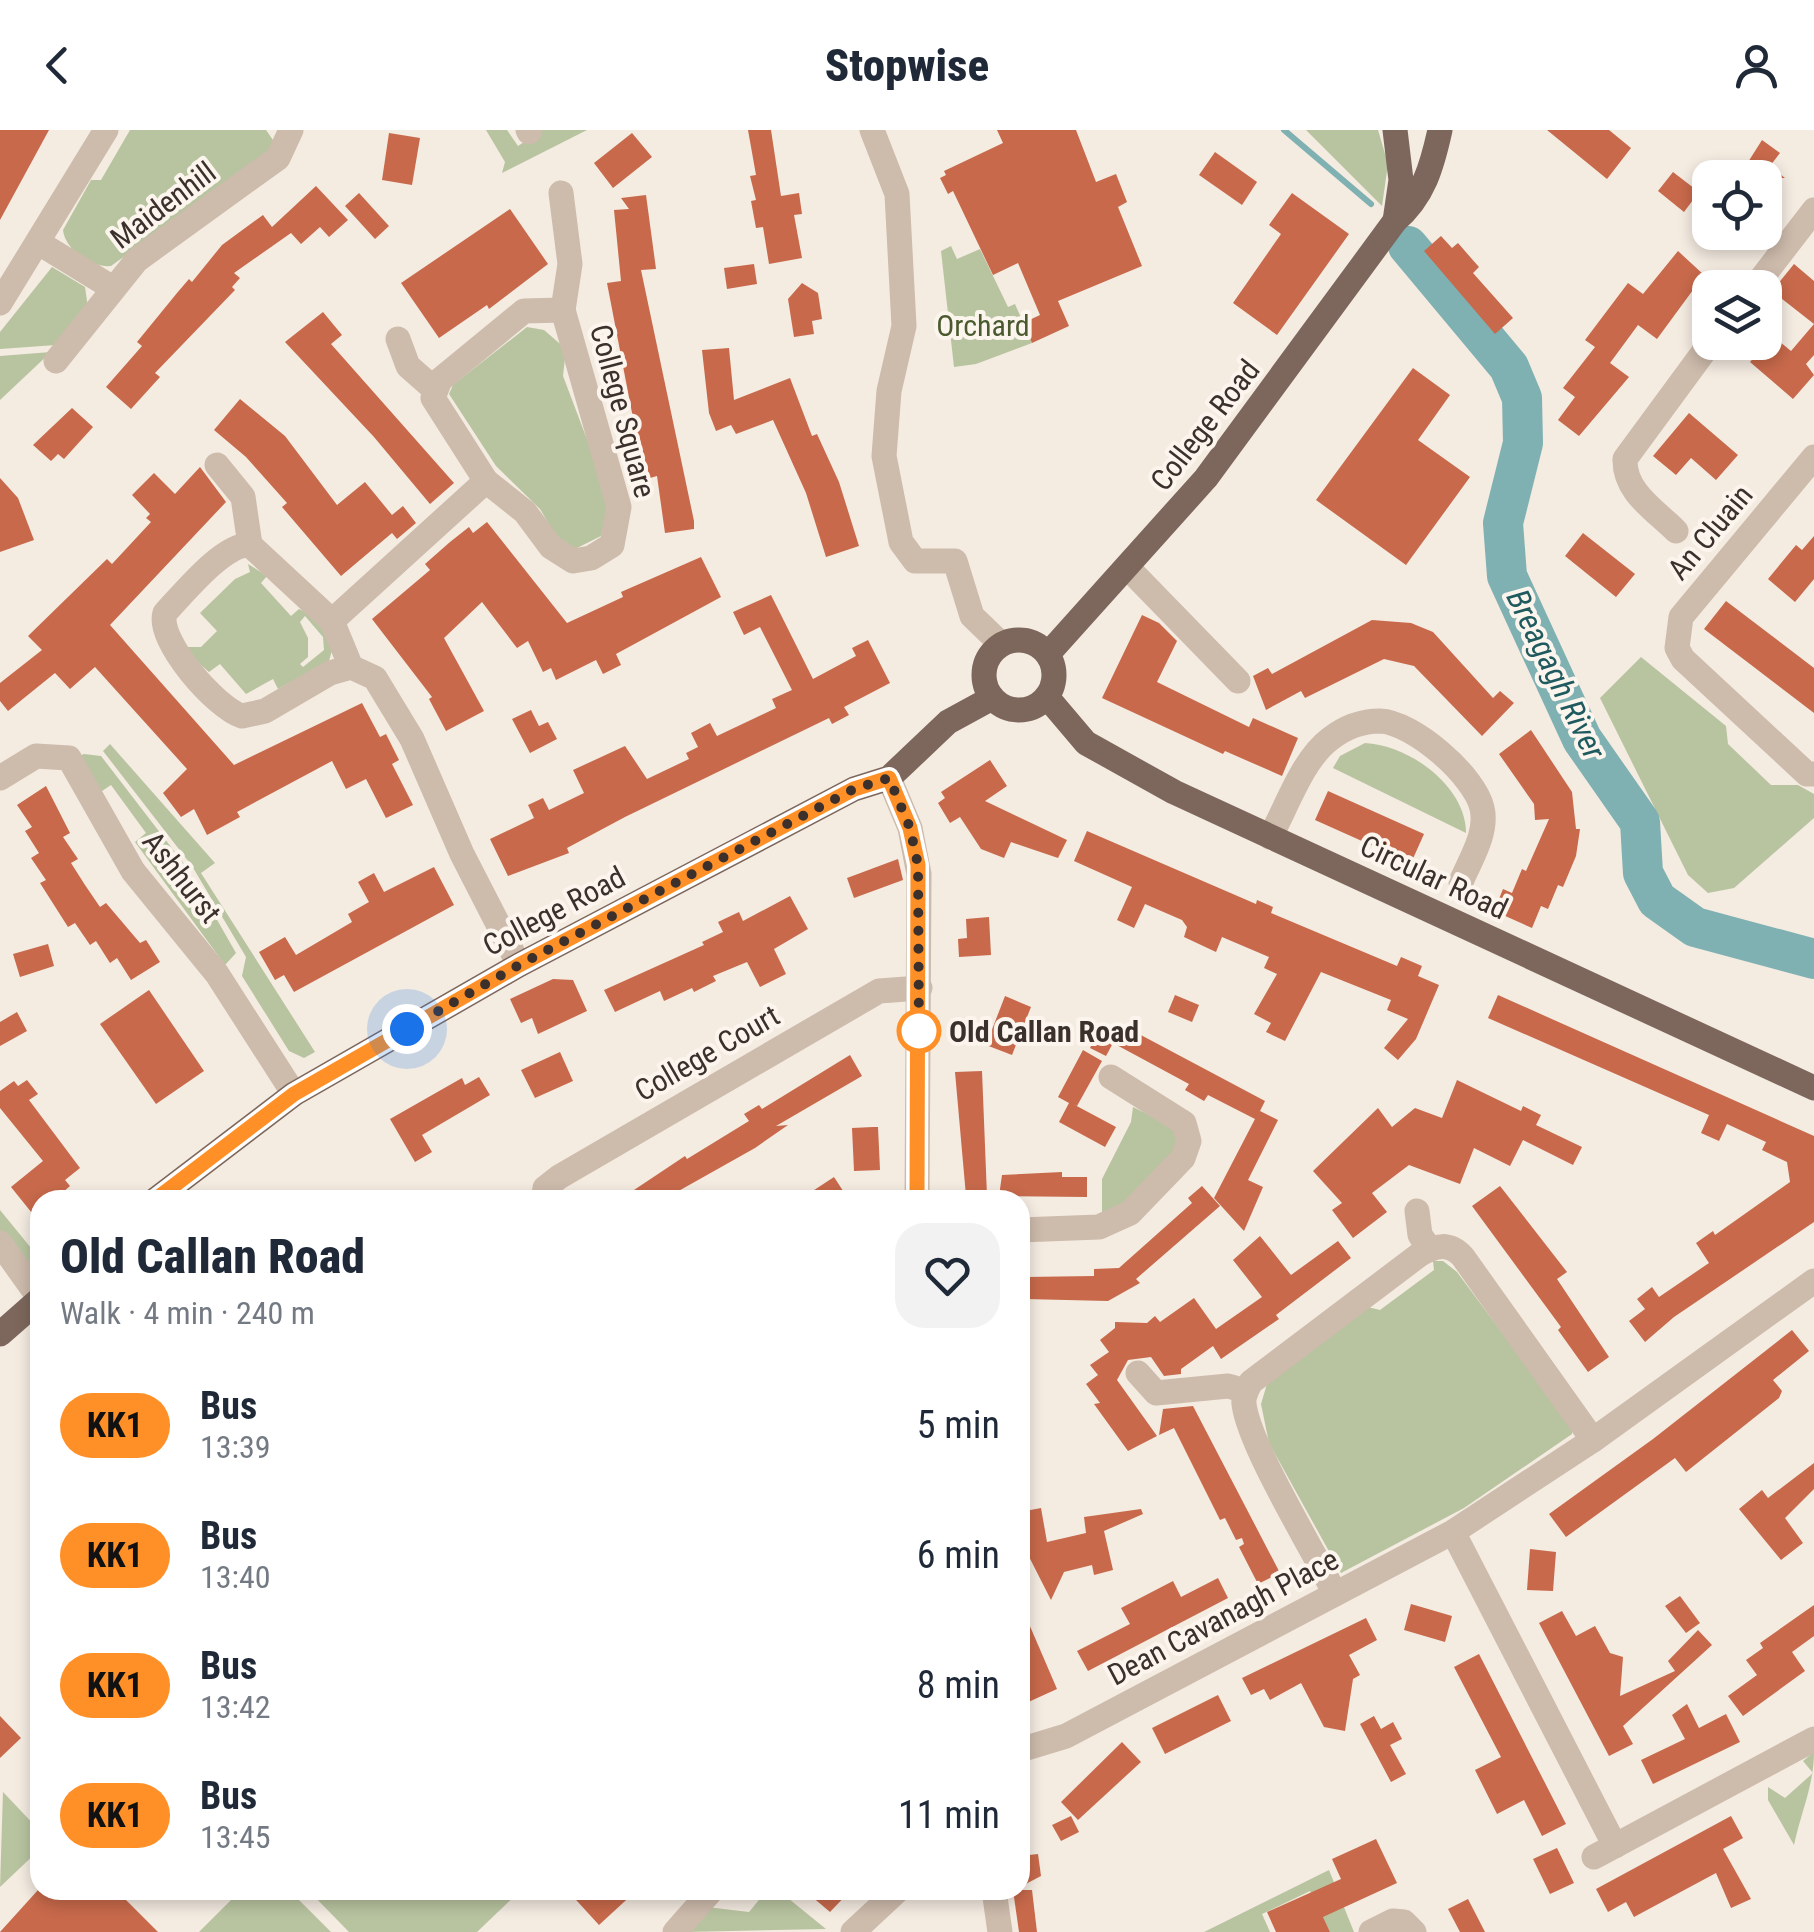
<!DOCTYPE html>
<html lang="en">
<head>
<meta charset="utf-8">
<style>
	:root { --surface:#fff; --page:#f2f2f3; --text:#1f2937; --muted:#747a83 }
	body { margin:0; font-family:"Roboto Condensed",sans-serif; background:var(--page); color:var(--text); height:100vh; display:flex; flex-direction:column; font-size:38px; white-space:nowrap }
	* { box-sizing:border-box; margin:0 }
	p { font-size:32px; color:var(--muted) }
	.icon { flex:none; width:55px; height:55px; fill:none; stroke:currentColor; stroke-width:2; stroke-linecap:round; stroke-linejoin:round }
	.map { position:relative; flex:1; overflow:hidden }
	.side { position:absolute; left:30px; top:1060px; width:1000px; height:710px; display:flex; flex-direction:column; background:var(--surface); border-radius:30px; box-shadow:0 5px 15px #0003 }
	.side>* { flex:none }
	.badge { padding:0 20px; border-radius:32px; font-size:35px; line-height:65px }
	.tools { position:absolute; left:1692px; top:30px; display:grid; gap:20px }
	.tools a { display:grid; place-items:center; width:90px; height:90px; border-radius:20px; background:var(--surface); box-shadow:0 5px 15px #0003; font-size:50px }
	.you { position:absolute; width:50px; height:50px; margin:-25px; border:8px solid #fff; border-radius:50%; background:#1a73e8; box-shadow:0 0 0 15px #1a73e833 }
	.map>.badge { position:absolute; translate:-50% -50%; box-shadow:0 0 0 5px #fff }
	.round { display:grid; place-items:center; flex:none; width:105px; height:105px; border-radius:30px; background:var(--page) }
	.headline { display:flex; align-items:center; justify-content:space-between; height:170px; padding:0 30px }
	h1 { font-size:48px; font-weight:800; line-height:75px }
	ul { padding:0; list-style:none }
	li { display:flex; align-items:center; gap:30px; height:130px; padding:0 30px }
	li div { flex:1 }
	li b { display:block; font-size:38px }
	li em { font-style:normal }
	li .badge { min-width:110px; font-weight:700; text-align:center }
	header { display:flex; justify-content:space-between; align-items:center; height:130px; padding:0 30px; background:var(--surface); font-size:45px; font-weight:800 }
	.map>svg:first-child { display:block }
</style>
</head>
<body>
<header><svg class="icon" aria-label="back" viewBox="0 0 24 24"><path d="M15 5l-7 7 7 7"/></svg>Stopwise<svg class="icon" aria-label="person" viewBox="0 0 24 24"><circle cx="12" cy="8" r="4"/><path d="M4 21q1-7 8-7t8 7"/></svg></header>
<div class="map">
<svg width="1814" height="1802" viewBox="0 0 1814 1802">
	<rect width="100%" height="100%" fill="#f4ebe1"/>
	<g fill="#b8c4a0" fill-rule="evenodd">
		<path d="M130 0H266L273 10 270 22 111 136C92 138 65 120 63 100L91 50H101Z"/>
		<polygon points="486,0 507,0 518,16 542,0 587,0 502,43 505,32"/>
		<polygon points="1306,0 1378,0 1388,34 1382,76"/>
		<polygon points="951,116 957,129 980,119 1008,177 1015,174 1032,213 976,234 954,237 941,121"/>
		<polygon points="52,137 85,157 88,178 56,215 0,219 0,202"/>
		<polygon points="527,197 544,200 566,219 563,246 610,370 601,406 575,419 560,413 540,379 496,336 449,264 453,255"/>
		<polygon points="51,222 0,270 0,226"/>
		<path d="M248 434 267 446 261 453 291 486 299 479 322 489 332 520 329 531 278 559 273 549 246 564 220 534 209 542 180 517H201L217 501 200 483 235 449 250 442ZM305 486 323 507 324 520 303 537 300 534 308 527V508L300 492Z"/>
		<polygon points="1641,527 1726,596 1728,614 1771,655 1798,655 1814,664 1814,688 1734,758 1708,763 1688,745 1600,568"/>
		<path d="M1365 613C1409 615 1466 656 1466 703L1333 638 1340 626Z"/>
		<polygon points="110,614 215,733 201,743 315,922 304,928 289,921 242,846 246,827 192,736 103,621"/>
		<polygon points="84,624 101,626 188,739 236,823 225,835 135,712 146,703 111,655 99,663 77,627"/>
		<polygon points="1133,977 1170,995 1178,1006 1174,1029 1102,1091 1102,1049 1131,992"/>
		<polygon points="0,1080 40,1129 40,1140 31,1147 0,1103"/>
		<polygon points="1433,1131 1443,1131 1457,1142 1572,1297 1572,1304 1464,1378 1341,1443 1269,1313 1261,1274 1267,1254 1368,1177 1380,1180 1434,1140"/>
		<path d="M1814 1622C1814 1655 1801 1682 1794 1715L1768 1670V1657L1785 1668 1813 1643 1803 1631Z"/>
		<polygon points="3,1662 40,1701 40,1719 0,1757"/>
		<polygon points="1329,1740 1354,1802 1330,1802 1310,1761 1262,1784 1270,1802 1204,1802"/>
		<polygon points="241,1760 289,1760 331,1802 199,1802"/>
		<polygon points="308,1760 521,1760 477,1802 349,1802"/>
		<polygon points="767,1760 778,1760 826,1799 686,1802 707,1777 749,1782"/>
	</g>
	<g fill="none" stroke-linecap="round" stroke-linejoin="round">
		<polyline stroke="#7fb0b2" stroke-width="6" points="1284,0 1371,74"/>
		<polyline stroke="#7fb0b2" stroke-width="40" points="1408,116 1509,237 1522,268 1523,313 1503,393 1507,446 1582,609 1640,692 1643,743 1657,770 1695,797 1814,829"/>
	</g>
	<g fill="#c8694b">
		<polygon points="0,0 49,0 0,90"/>
		<polygon points="748,0 771,0 781,66 799,63 802,84 794,85 802,128 769,134 763,97 756,98 751,71 756,70 750,46 756,45"/>
		<polygon points="997,0 1076,0 1096,52 1116,44 1127,72 1118,77 1142,136 1058,171 1069,196 1032,213 1023,193 1040,185 1018,133 993,145 953,61 948,64 940,48 946,45 944,41 1003,13"/>
		<polygon points="1547,0 1609,0 1631,18 1607,49"/>
		<polygon points="389,3 420,8 412,55 382,50"/>
		<polygon points="632,3 652,27 613,58 594,33"/>
		<polygon points="1762,10 1780,23 1770,36 1785,48 1738,48"/>
		<polygon points="1215,22 1257,52 1242,75 1199,45"/>
		<polygon points="1673,42 1699,62 1684,82 1658,61"/>
		<polygon points="316,56 348,90 329,107 320,97 301,114 291,103 234,143 240,148 232,157 235,160 155,243 160,247 131,279 106,257 142,216 137,212 177,163 189,149 192,152 222,115 263,85 272,97"/>
		<polygon points="359,63 389,96 375,109 345,76"/>
		<polygon points="1292,63 1349,104 1277,205 1233,173 1281,104 1269,95"/>
		<polygon points="646,65 656,139 641,140 694,391 694,399 665,403 657,346 650,348 633,288 607,153 621,151 614,80 629,79 621,68"/>
		<polygon points="510,79 548,134 489,179 487,175 439,208 401,153"/>
		<polygon points="1441,106 1452,118 1458,113 1471,128 1479,137 1473,143 1513,188 1495,204 1424,121"/>
		<polygon points="1678,121 1704,145 1657,209 1638,195 1610,233 1629,247 1579,306 1558,290 1575,267 1563,258 1595,217 1585,210 1628,153 1643,164"/>
		<polygon points="754,134 757,154 727,159 724,138"/>
		<polygon points="1794,134 1814,151 1814,225 1806,234 1814,245 1793,269 1750,232 1773,206 1791,221 1814,194 1772,161"/>
		<polygon points="802,153 818,163 822,189 812,191 814,204 794,207 788,169"/>
		<polygon points="323,182 342,205 331,214 454,353 430,374 374,307 285,212"/>
		<polygon points="729,218 734,270 790,248 812,306 817,304 839,352 859,416 826,427 806,363 773,290 736,304 731,295 716,301 709,283 702,220"/>
		<polygon points="1413,238 1450,265 1418,310 1470,347 1406,435 1316,370"/>
		<polygon points="240,269 285,306 337,375 365,352 392,385 403,376 416,393 397,409 392,403 341,446 282,377 287,373 246,327 214,300"/>
		<polygon points="72,278 93,297 64,329 58,324 51,331 33,315"/>
		<polygon points="1689,283 1738,325 1716,350 1691,328 1676,345 1653,326"/>
		<polygon points="200,337 226,372 110,495 234,635 362,573 380,607 386,604 399,630 392,634 413,675 386,688 366,649 346,659 332,631 237,682 240,687 207,705 194,679 181,687 163,663 187,639 95,537 70,559 55,543 8,581 0,571 0,553 42,520 28,506 107,429 112,434 151,392 146,388 150,384 132,365 154,343 175,364"/>
		<polygon points="0,348 18,368 34,410 0,422"/>
		<polygon points="487,392 567,493 623,467 621,462 701,427 721,467 616,524 621,535 603,544 596,530 556,550 551,538 543,542 528,511 517,518 482,472 444,508 484,581 446,601 429,569 432,567 372,489 430,440 425,434 450,412 469,397 473,403"/>
		<polygon points="1583,403 1635,444 1616,467 1565,426"/>
		<polygon points="1814,406 1814,449 1795,472 1768,449 1796,415 1802,420"/>
		<polygon points="771,465 813,549 856,526 852,518 868,510 890,553 844,577 849,585 832,594 829,588 625,687 567,718 569,723 508,746 490,709 534,688 528,675 543,668 549,680 584,663 573,640 625,616 647,649 689,629 686,623 698,617 691,603 710,593 717,606 776,578 772,569 792,560 760,497 744,505 733,482"/>
		<polygon points="1726,471 1814,538 1814,583 1704,499"/>
		<polygon points="1142,485 1159,493 1177,511 1157,552 1249,597 1253,588 1298,608 1282,646 1225,621 1223,624 1102,568"/>
		<polygon points="1372,490 1411,493 1433,502 1493,568 1500,561 1514,573 1482,606 1414,536 1384,529 1305,568 1301,561 1266,580 1253,546 1268,538 1272,544"/>
		<polygon points="531,580 539,596 548,592 557,609 530,623 512,589"/>
		<polygon points="1531,600 1572,662 1576,699 1580,699 1576,726 1563,757 1558,755 1548,779 1541,776 1532,798 1494,781 1503,759 1512,763 1522,739 1526,741 1549,689 1535,690 1534,674 1499,624"/>
		<polygon points="990,630 1007,656 985,671 1067,710 1058,728 1011,712 1004,728 981,719 960,687 950,693 938,673 945,668 941,662"/>
		<polygon points="46,656 70,703 63,707 78,729 71,733 85,755 100,777 106,773 140,813 146,810 160,832 131,850 117,828 110,833 96,811 90,815 75,793 68,797 40,753 46,750 31,728 39,723 25,701 32,697 17,675"/>
		<polygon points="1328,661 1424,704 1411,733 1315,690"/>
		<polygon points="1087,701 1256,774 1257,770 1273,777 1271,783 1397,836 1401,827 1422,836 1418,846 1439,855 1416,909 1398,930 1384,918 1408,889 1387,880 1391,870 1321,842 1285,911 1266,902 1271,893 1254,884 1277,844 1264,838 1269,827 1222,807 1216,822 1184,807 1187,797 1182,790 1145,774 1134,798 1117,790 1132,757 1074,731"/>
		<polygon points="898,729 903,750 854,768 847,748"/>
		<polygon points="434,737 454,775 294,862 284,845 275,850 259,822 285,807 296,825 352,792 348,784 369,772 358,752 374,743 384,762"/>
		<polygon points="790,766 808,799 774,819 786,844 760,857 747,832 713,846 716,851 694,862 692,858 664,871 660,861 615,882 604,860 704,815 702,812 723,802 718,792 739,782 743,791"/>
		<polygon points="989,787 991,825 959,827 958,809 967,808 966,789"/>
		<polygon points="48,814 54,836 20,847 13,824"/>
		<polygon points="553,849 573,850 587,881 538,904 532,888 521,893 510,869"/>
		<polygon points="149,860 204,941 156,974 100,894"/>
		<polygon points="1175,865 1199,875 1192,892 1168,882"/>
		<polygon points="1498,865 1814,1006 1814,1092 1674,1187 1645,1212 1629,1191 1645,1179 1637,1169 1652,1157 1659,1167 1709,1133 1696,1113 1713,1101 1715,1105 1790,1052 1787,1032 1762,1020 1766,1012 1727,994 1719,1011 1701,1003 1709,985 1488,888"/>
		<polygon points="1005,866 1031,877 1012,925 986,915"/>
		<polygon points="17,882 27,901 0,916 0,892"/>
		<polygon points="1122,895 1265,971 1260,981 1278,990 1248,1050 1263,1057 1244,1101 1214,1068 1255,989 1208,965 1204,971 1185,960 1189,954 1113,913 1106,926 1090,918 1101,897 1117,905"/>
		<polygon points="1083,920 1102,931 1077,976 1073,974 1116,997 1105,1017 1059,992 1069,973 1058,967"/>
		<polygon points="560,922 573,951 535,968 521,940"/>
		<polygon points="850,925 862,946 776,996 788,995 755,1018 675,1063 679,1070 619,1070 685,1026 687,1029 749,991 744,984 759,975 762,979"/>
		<polygon points="982,941 987,1066 966,1066 955,942"/>
		<polygon points="479,947 490,965 422,1005 432,1022 415,1032 390,989 462,948 465,955"/>
		<polygon points="27,950 38,964 29,970 80,1038 65,1050 70,1056 54,1070 40,1070 40,1093 11,1057 43,1031 0,978 0,961 14,951 18,956"/>
		<polygon points="1457,950 1521,981 1523,976 1541,985 1536,995 1582,1017 1573,1035 1523,1010 1510,1036 1474,1018 1460,1054 1409,1035 1372,1063 1387,1082 1353,1108 1332,1080 1342,1073 1313,1041 1378,978 1392,997 1415,978 1442,988"/>
		<polygon points="873,997 878,997 880,1040 854,1041 852,998"/>
		<polygon points="1062,1042 1062,1047 1087,1047 1087,1067 999,1066 1002,1045"/>
		<polygon points="834,1047 849,1070 799,1070"/>
		<polygon points="1202,1056 1220,1076 1136,1149 1140,1153 1108,1171 1025,1169 1025,1147 1094,1146 1094,1139 1119,1138 1192,1073 1188,1068"/>
		<polygon points="1500,1056 1567,1142 1557,1149 1609,1227 1588,1242 1558,1200 1561,1197 1472,1076"/>
		<polygon points="1260,1106 1291,1145 1338,1111 1351,1128 1276,1185 1279,1189 1221,1229 1213,1216 1181,1239 1181,1244 1164,1246 1151,1227 1128,1230 1117,1250 1157,1306 1128,1321 1094,1274 1100,1273 1086,1254 1098,1245 1090,1235 1109,1222 1100,1210 1115,1198 1115,1192 1147,1193 1155,1186 1160,1192 1194,1168 1216,1199 1262,1167 1233,1130"/>
		<polygon points="1792,1200 1809,1221 1773,1250 1782,1261 1779,1268 1686,1342 1675,1328 1566,1407 1549,1384 1653,1309"/>
		<polygon points="1193,1276 1280,1443 1258,1454 1239,1417 1244,1414 1242,1408 1236,1410 1225,1388 1220,1390 1174,1298 1159,1305 1163,1279"/>
		<polygon points="1814,1333 1814,1359 1785,1388 1803,1413 1781,1430 1739,1379 1762,1360 1768,1368"/>
		<polygon points="1041,1378 1047,1412 1086,1403 1084,1387 1141,1379 1143,1384 1104,1401 1113,1440 1094,1445 1092,1435 1064,1442 1051,1470 1020,1409 1020,1382"/>
		<polygon points="1530,1419 1556,1422 1553,1461 1527,1460"/>
		<polygon points="1218,1448 1228,1468 1088,1541 1077,1521 1130,1494 1121,1478 1173,1451 1181,1467"/>
		<polygon points="1680,1466 1700,1493 1686,1503 1665,1476"/>
		<polygon points="1020,1473 1057,1559 1024,1574 1020,1560"/>
		<polygon points="1411,1474 1452,1486 1445,1512 1404,1500"/>
		<polygon points="1814,1475 1814,1506 1792,1522 1805,1541 1743,1586 1728,1566 1757,1545 1746,1530 1763,1518 1760,1513"/>
		<polygon points="1562,1481 1576,1506 1595,1496 1610,1523 1623,1527 1620,1566 1675,1541 1668,1531 1698,1500 1712,1515 1623,1596 1633,1614 1609,1626 1539,1493"/>
		<polygon points="1366,1488 1377,1510 1349,1525 1360,1545 1353,1549 1345,1601 1324,1597 1301,1553 1270,1570 1264,1559 1251,1565 1242,1548"/>
		<polygon points="1479,1524 1566,1694 1542,1706 1524,1670 1497,1684 1475,1640 1501,1627 1454,1537"/>
		<polygon points="1218,1565 1231,1591 1165,1624 1152,1598"/>
		<polygon points="1687,1574 1699,1598 1726,1584 1740,1612 1653,1654 1641,1630 1685,1609 1672,1585"/>
		<polygon points="0,1586 21,1608 0,1628"/>
		<polygon points="1374,1586 1381,1599 1393,1592 1402,1609 1390,1615 1406,1644 1391,1652 1360,1594"/>
		<polygon points="1122,1612 1141,1632 1078,1690 1061,1672"/>
		<polygon points="1071,1686 1079,1702 1061,1711 1052,1695"/>
		<polygon points="1731,1686 1743,1708 1723,1719 1751,1769 1731,1778 1716,1743 1634,1787 1626,1772 1608,1782 1596,1759"/>
		<polygon points="1376,1709 1397,1753 1323,1787 1330,1802 1276,1802 1267,1782 1341,1749 1332,1729"/>
		<polygon points="1557,1718 1574,1753 1550,1764 1533,1729"/>
		<polygon points="1038,1724 1041,1746 1020,1757 1020,1726"/>
		<polygon points="38,1760 116,1760 158,1802 0,1802"/>
		<polygon points="567,1760 637,1760 599,1795"/>
		<polygon points="804,1760 851,1760 830,1782"/>
		<polygon points="1013,1760 1032,1760 1037,1802 1019,1802"/>
		<polygon points="1468,1769 1485,1802 1460,1802 1448,1779"/>
	</g>
	<g fill="none" stroke-linecap="round" stroke-linejoin="round">
		<g stroke="#cdbbac" stroke-width="25">
			<polyline points="528,0 529,2"/>
			<polyline points="872,0 897,64 904,196 889,261 884,326 901,412 915,431 955,431 972,486 1001,514"/>
			<polyline points="561,63 570,134 563,180"/>
			<polyline points="39,113 111,157"/>
			<polyline points="1754,158 1814,80"/>
			<polyline points="0,173 106,0"/>
			<polygon points="563,180 619,377 612,415 591,428 573,431 551,417 525,382 486,351 433,268 440,250 524,181"/>
			<polyline points="398,209 408,236 433,258"/>
			<polyline points="56,231 137,130 278,28 291,0"/>
			<polyline points="1814,327 1681,487 1677,518 1683,529 1807,644 1814,644"/>
			<polyline points="217,335 243,367 250,415"/>
			<path d="M1676 401C1655 380 1624 362 1625 329L1711 212"/>
			<polyline points="1128,438 1238,551"/>
			<polyline points="332,491 486,351"/>
			<path d="M351 537 332 491 250 415C224 413 183 464 165 483 156 510 216 578 242 586L265 581 330 543 351 537 375 548 412 609 462 724 519 835"/>
			<polyline points="0,648 36,626 69,628 133,741 217,844 294,964"/>
			<polyline points="889,648 910,698 919,744 917,1070"/>
			<path d="M1270 707C1287 677 1302 630 1330 609 1344 598 1362 591 1380 591 1413 592 1475 646 1482 678 1488 703 1470 730 1461 752"/>
			<polyline points="543,1070 545,1058 559,1047 879,861 920,858"/>
			<polyline points="1417,1081 1420,1105 1430,1119"/>
			<polyline points="1020,1100 1099,1097 1130,1083 1183,1028 1189,1011 1184,993 1111,947"/>
			<polyline points="0,1113 40,1169"/>
			<polyline points="1138,1243 1156,1263 1228,1256 1246,1261"/>
			<polyline points="1453,1402 1615,1716"/>
			<path d="M1335 1464C1314 1421 1249 1316 1244 1274 1243 1266 1247 1259 1251 1252L1419 1125C1436 1115 1449 1112 1463 1127L1593 1310"/>
			<polyline points="1020,1620 1066,1606 1453,1402 1593,1310 1814,1151"/>
			<polyline points="1594,1727 1814,1609"/>
			<polyline points="994,1760 1000,1802"/>
			<polyline points="675,1802 712,1760"/>
			<polyline points="853,1802 898,1760"/>
			<polyline points="1371,1802 1393,1791 1404,1792 1414,1802"/>
		</g>
		<g stroke="#7d675c" stroke-width="25">
			<polyline points="1395,0 1401,50 1395,91"/>
			<circle cx="1019" cy="545" r="35"/>
			<path d="M1048 524 1206 348 1395 91C1424 66 1432 36 1440 0"/>
			<polyline points="1047,567 1086,613 1174,662 1814,958"/>
			<polyline points="155,1070 294,964 519,835 854,659 889,648 948,592 992,568"/>
			<polyline points="0,1204 40,1169"/>
		</g>
	</g>
	<g fill="none" stroke-linecap="round" stroke-linejoin="round">
		<g stroke="#fff" stroke-width="22">
			<polyline id="line" points="155,1070 294,964 519,835 854,659 889,648 910,698 918,735 917,1070"/>
		</g>
		<use href="#line" stroke="#ff9027" stroke-width="15"/>
		<polyline stroke="#3b302b" stroke-width="10" stroke-dasharray="0 18" points="407,899 519,835 854,659 889,648 910,698 918,735 919,908 919,901"/>
	</g>
	<circle fill="#fff" stroke="#ff9027" stroke-width="5" cx="919" cy="901" r="20"/>
	<g text-anchor="middle" dominant-baseline="central" stroke-width="8" stroke-linejoin="round" paint-order="stroke">
		<g font-size="30" fill="#3b302b" stroke="#fbf5ee">
			<text transform="translate(163 75) rotate(-37)">Maidenhill</text>
			<text transform="translate(623 281) rotate(75)">College Square</text>
			<text transform="translate(1205 295) rotate(-52)">College Road</text>
			<text transform="translate(1710 402) rotate(-50)">An Cluain</text>
			<text transform="translate(182 747) rotate(52)">Ashhurst</text>
			<text transform="translate(1434 747) rotate(25)">Circular Road</text>
			<text transform="translate(554 781) rotate(-28)">College Road</text>
			<text transform="translate(707 923) rotate(-30)">College Court</text>
			<text transform="translate(1223 1487) rotate(-28)">Dean Cavanagh Place</text>
		</g>
		<g font-size="30" fill="#4a5a2e" stroke="#fbf5ee">
			<text x="983" y="195">Orchard</text>
		</g>
		<g font-size="30" font-weight="bold" fill="#3b302b" stroke="#fbf5ee" text-anchor="start">
			<text x="949" y="901">Old Callan Road</text>
		</g>
		<g font-size="32" font-style="italic" fill="#1f5a5e" stroke="#fbf5ee">
			<text transform="translate(1556 544) rotate(64)">Breagagh River</text>
		</g>
	</g>
</svg>
<div class="tools">
<a><svg class="icon" aria-label="locate" viewBox="0 0 24 24"><circle cx="12" cy="12" r="6"/><path d="M12 2v4M12 18v4M2 12h4M18 12h4"/></svg></a>
<a><svg class="icon" aria-label="layers" viewBox="0 0 24 24"><path d="M12 4l9 5-9 5-9-5zM3 14l9 5 9-5"/></svg></a>
</div>
<div class="you" style="left:407px;top:899px"></div>
<section class="side">
<div class="headline"><div><h1>Old Callan Road</h1><p>Walk · 4 min · 240 m</p></div><a class="round"><svg class="icon" aria-label="heart" viewBox="0 0 24 24"><path d="M12 20l-8-8c-3-5 5-10 8-4 3-6 11-1 8 4z"/></svg></a></div>
<ul>
<li><span class="badge" style="background:#ff9027;color:#111">KK1</span><div><b>Bus</b><p>13:39</p></div><em>5 min</em></li>
<li><span class="badge" style="background:#ff9027;color:#111">KK1</span><div><b>Bus</b><p>13:40</p></div><em>6 min</em></li>
<li><span class="badge" style="background:#ff9027;color:#111">KK1</span><div><b>Bus</b><p>13:42</p></div><em>8 min</em></li>
<li><span class="badge" style="background:#ff9027;color:#111">KK1</span><div><b>Bus</b><p>13:45</p></div><em>11 min</em></li>
</ul>
</section>
</div>
</body>
</html>
